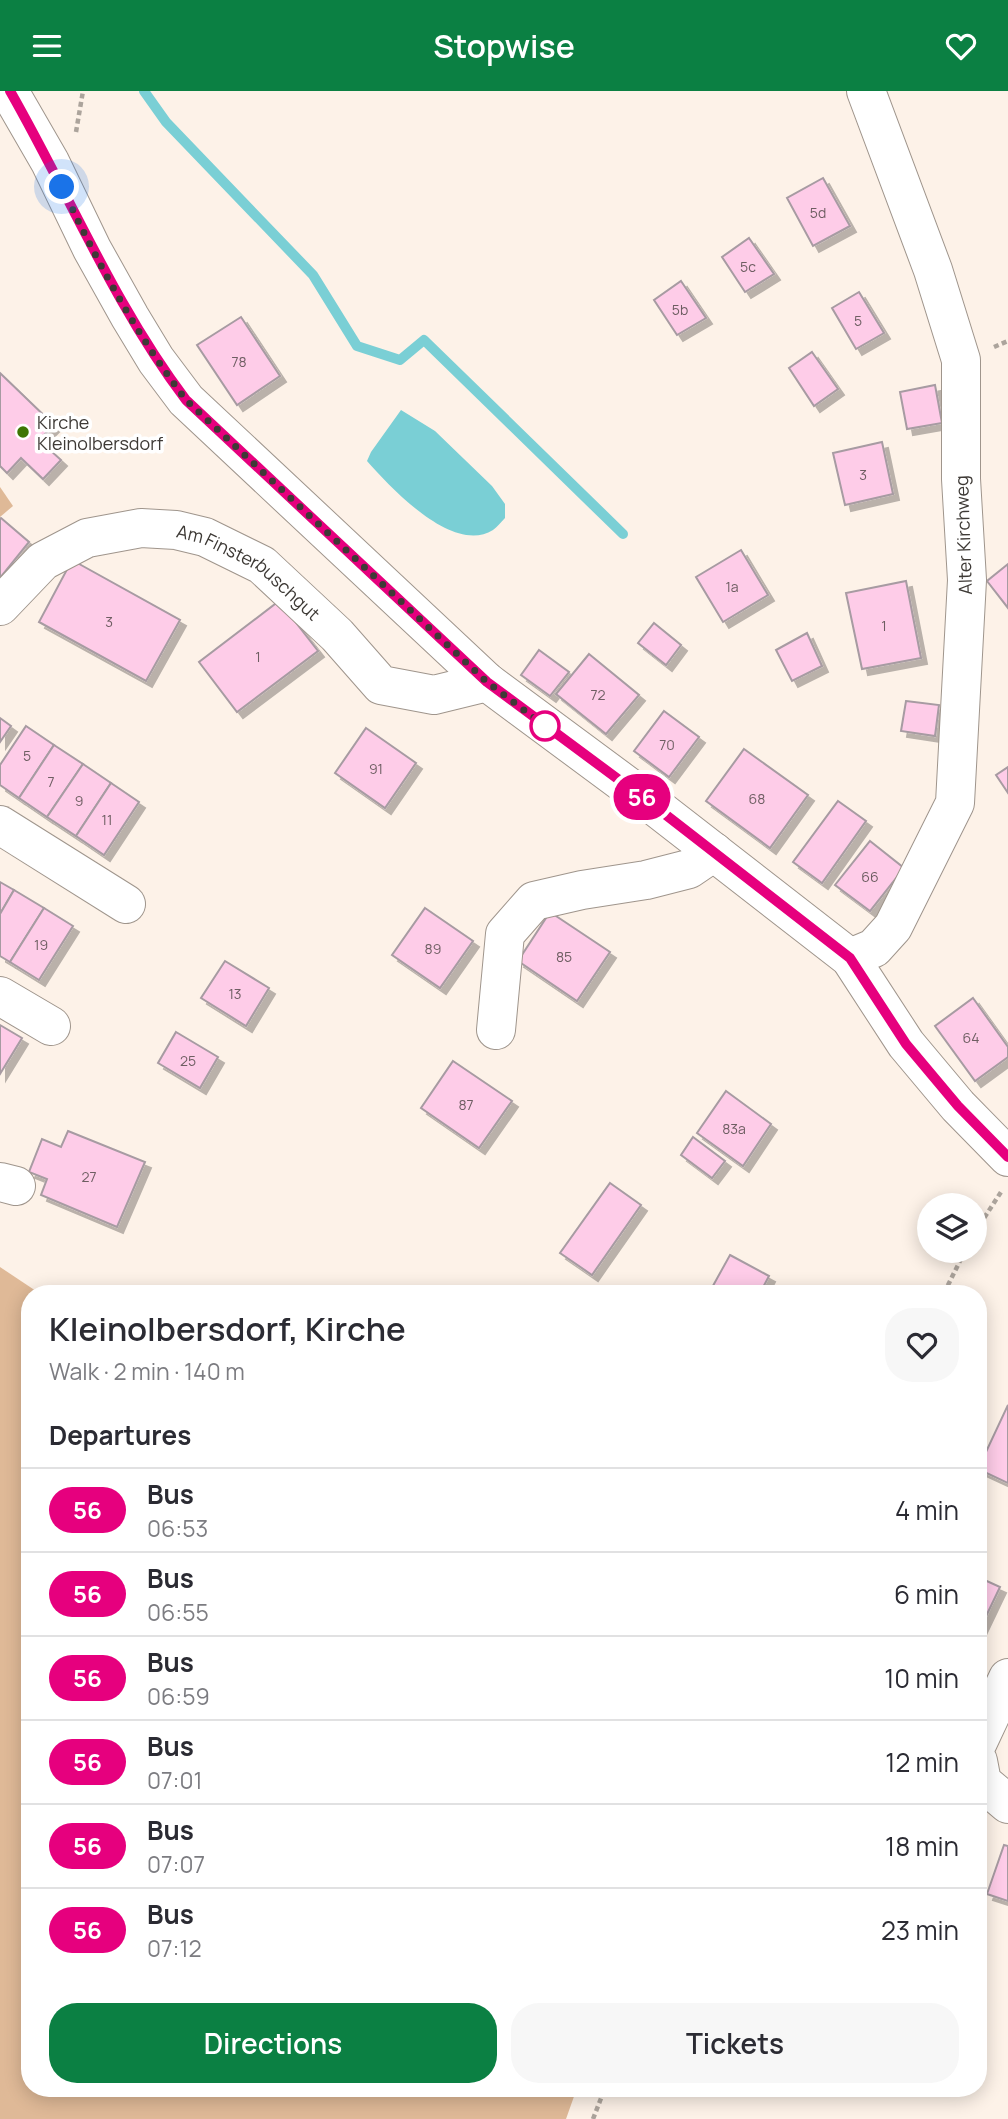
<!DOCTYPE html>
<html lang="en">
<head>
<meta charset="utf-8">
<style>
	:root { --surface:#fff; --page:#f7f7f7; --text:#2b2b33; --muted:#7c7c81; --line:#e1e1e2; --accent:#0b8043 }
	body { margin:0; font-family:Manrope,sans-serif; background:var(--page); color:var(--text); height:100vh; display:flex; flex-direction:column; font-size:26px; white-space:nowrap }
	* { box-sizing:border-box; margin:0 }
	p { font-size:23px; color:var(--muted) }
	.icon { flex:none; width:38px; height:38px; fill:none; stroke:currentColor; stroke-width:2; stroke-linecap:round; stroke-linejoin:round }
	.map { position:relative; flex:1; overflow:hidden }
	.side { position:absolute; left:21px; top:1194px; width:966px; height:812px; display:flex; flex-direction:column; background:var(--surface); border-radius:28px; box-shadow:0 4px 18px #0003 }
	.side>* { flex:none }
	.badge { padding:0 14px; border-radius:23px; font-size:24px; line-height:46px }
	.buttons { position:absolute; left:917px; top:1102px; display:grid; gap:14px }
	.buttons a { display:grid; place-items:center; width:70px; height:70px; border-radius:50%; background:var(--surface); box-shadow:0 4px 18px #0003; font-size:35px }
	.you { position:absolute; width:35px; height:35px; margin:-18px; border:5px solid #fff; border-radius:50%; background:#1a73e8; box-shadow:0 0 0 10px #1a73e833 }
	.map>.badge { position:absolute; translate:-50% -50%; box-shadow:0 0 0 4px #fff }
	h2 { padding:0 28px; font-size:26px; line-height:63px }
	.round { display:grid; place-items:center; flex:none; width:74px; height:74px; border-radius:28px; background:var(--page) }
	.head { display:flex; align-items:center; justify-content:space-between; height:119px; padding:0 28px }
	h1 { font-size:33px; font-weight:600; line-height:52px }
	.primary-button { display:flex; gap:14px; margin-top:auto; padding:14px 28px }
	.primary-button a { flex:1; height:80px; border-radius:28px; background:var(--accent); color:#fff; font-size:28px; font-weight:600; line-height:80px; text-align:center }
	.primary-button a+a { background:var(--page); color:var(--text) }
	ul { padding:0; list-style:none }
	li { display:flex; align-items:center; gap:21px; height:84px; padding:0 28px; border-top:2px solid var(--line) }
	li div { flex:1 }
	li b { display:block; font-size:26px }
	li em { font-style:normal }
	li .badge { min-width:77px; font-weight:700; text-align:center }
	header { display:flex; justify-content:space-between; align-items:center; height:91px; padding:0 28px; background:var(--accent); color:#fff; font-size:32px; font-weight:600 }
	.map>svg:first-child { display:block }
</style>
</head>
<body>
<header><svg class="icon" aria-label="menu" viewBox="0 0 24 24"><path d="M4 6h16M4 12h16M4 18h16"/></svg>Stopwise<svg class="icon" aria-label="heart" viewBox="0 0 24 24"><path d="M12 20l-8-8c-3-5 5-10 8-4 3-6 11-1 8 4z"/></svg></header>
<div class="map">
<svg width="1008" height="2028" viewBox="0 0 1008 2028">
	<defs>
		<filter id="shadow"><feDropShadow dx="6" dy="6" stdDeviation="0" flood-color="#0004"/></filter>
	</defs>
	<rect width="100%" height="100%" fill="#fdf2e8"/>
	<g fill="#dfb997">
		<polygon points="0,396 13,415 0,426"/>
		<polygon points="0,1176 39,1202 30,1202 30,1997 577,1997 566,2028 0,2028"/>
	</g>
	<path fill="#7acfd5" d="M401 319 435 340 492 395 505 413V427C501 431 497 436 493 439 453 464 391 397 367 370L371 361Z"/>
	<g fill="none" stroke-linecap="round" stroke-linejoin="round">
		<polyline stroke="#7acfd5" stroke-width="10" points="144,0 166,31 313,184 357,255 400,269 424,249 623,443"/>
	</g>
	<g fill="#fecce8" stroke="#a79ba2" stroke-width="2" filter="url(#shadow)">
		<polygon points="823,87 850,135 813,155 787,107"/>
		<polygon points="749,147 774,183 745,201 722,166"/>
		<polygon points="681,190 706,227 677,244 654,209"/>
		<polygon points="859,201 884,242 856,258 832,217"/>
		<polygon points="241,226 280,285 237,314 197,254"/>
		<polygon points="812,261 838,298 814,315 789,277"/>
		<polygon points="0,282 54,334 39,349 61,369 43,388 21,367 7,382 0,375"/>
		<polygon points="935,294 942,332 907,338 900,301"/>
		<polygon points="882,351 893,403 845,414 833,362"/>
		<polygon points="1,427 29,451 0,487 0,428"/>
		<polygon points="741,459 768,504 723,531 696,486"/>
		<polygon points="72,469 180,529 146,590 39,531"/>
		<polygon points="1008,473 1008,517 987,490"/>
		<polygon points="906,490 921,567 862,578 846,502"/>
		<polygon points="279,510 318,560 237,621 199,571"/>
		<polygon points="654,532 681,554 666,574 638,552"/>
		<polygon points="807,542 822,575 792,590 776,559"/>
		<polygon points="539,559 569,581 550,605 521,584"/>
		<polygon points="589,563 639,604 606,643 556,603"/>
		<polygon points="906,610 939,614 935,645 901,640"/>
		<polygon points="664,620 699,646 669,686 634,660"/>
		<polygon points="0,627 11,635 0,651"/>
		<polygon points="26,635 54,654 19,707 0,694 0,674"/>
		<polygon points="366,637 416,672 385,717 335,682"/>
		<polygon points="54,654 83,673 47,726 19,707"/>
		<polygon points="744,658 808,704 770,757 706,710"/>
		<polygon points="83,673 111,692 76,745 47,726"/>
		<polygon points="1008,676 1008,702 996,684"/>
		<polygon points="111,692 139,711 104,764 76,745"/>
		<polygon points="838,710 866,730 822,792 793,771"/>
		<polygon points="870,750 904,777 870,820 835,794"/>
		<polygon points="0,791 14,799 0,823"/>
		<polygon points="14,799 44,817 10,871 0,865 0,823"/>
		<polygon points="44,817 73,835 39,889 10,871"/>
		<polygon points="425,817 473,850 440,897 392,864"/>
		<polygon points="550,821 610,861 577,910 518,870"/>
		<polygon points="225,870 269,897 246,935 201,907"/>
		<polygon points="973,907 1008,956 1008,966 975,990 935,935"/>
		<polygon points="0,934 22,947 0,983"/>
		<polygon points="176,941 218,966 200,997 158,972"/>
		<polygon points="453,970 512,1010 479,1057 421,1017"/>
		<polygon points="726,1000 771,1033 743,1075 697,1042"/>
		<polygon points="68,1040 145,1071 117,1136 41,1104 47,1088 29,1081 42,1048 61,1056"/>
		<polygon points="693,1046 725,1070 712,1087 681,1064"/>
		<polygon points="610,1092 641,1114 592,1184 560,1162"/>
		<polygon points="730,1164 769,1185 760,1202 709,1202"/>
		<polygon points="1008,1314 1008,1392 978,1378"/>
		<polygon points="978,1486 1000,1496 978,1542"/>
		<polygon points="1004,1754 1008,1755 1008,1810 987,1803"/>
	</g>
	<g fill="none" stroke-linecap="round" stroke-linejoin="round">
		<g stroke="#9f958c" stroke-width="40">
			<g id="minor">
				<polyline points="9,0 50,71 92,158 130,226 156,269 186,309 487,591 657,717 850,867 906,953 958,1015 1008,1066"/>
				<path id="s1" d="M0 515 43 470 87 447 141 437 176 439 205 446 262 474 337 544 381 594 434 604 487 591"/>
				<polyline points="0,734 126,813"/>
				<polyline points="850,867 874,857 893,836 955,712 967,489 961,388 961,269 933,179 866,0"/>
				<polyline points="0,905 51,935"/>
				<polyline points="496,939 505,843 534,810 582,799 646,789 689,778 714,761"/>
				<polyline points="0,1091 16,1095"/>
				<polyline points="978,1651 1008,1587"/>
				<polyline points="978,1670 982,1691 1008,1713"/>
			</g>
		</g>
		<g stroke="#aca49c" stroke-width="4.5" stroke-dasharray="5 3.5" stroke-linecap="butt">
			<polyline points="76,41 83,0"/>
			<polyline points="994,256 1008,250"/>
			<polyline points="975,1141 1001,1101"/>
			<polyline points="944,1202 965,1160"/>
			<polyline points="593,2028 605,1997"/>
		</g>
		<use href="#minor" stroke="#fff" stroke-width="38"/>
	</g>
	<g fill="none" stroke-linecap="round" stroke-linejoin="round">
		<g stroke="#fff" stroke-width="16">
			<path id="line" d="M10 0C69 103 114 214 186 309L487 591 657 717 850 867 906 953 958 1015 1008 1066"/>
		</g>
		<use href="#line" stroke="#e6007e" stroke-width="10"/>
		<path stroke="#3e3a36" stroke-width="7" stroke-dasharray="0 12.6" d="M62 96C97 171 136 243 186 309L487 591 545 635"/>
	</g>
	<circle fill="#3e7503" stroke="#fff" stroke-width="2.5" cx="23" cy="341" r="7"/>
	<circle fill="#fff" stroke="#e6007e" stroke-width="3.5" cx="545" cy="635" r="14"/>
	<g text-anchor="middle" dominant-baseline="central" stroke-width="7" stroke-linejoin="round" paint-order="stroke">
		<g font-size="14" fill="#6e5e62">
			<text x="818" y="121">5d</text>
			<text x="748" y="175">5c</text>
			<text x="680" y="218">5b</text>
			<text x="858" y="229">5</text>
			<text x="239" y="270">78</text>
			<text x="863" y="383">3</text>
			<text x="732" y="495">1a</text>
			<text x="109" y="530">3</text>
			<text x="884" y="534">1</text>
			<text x="258" y="565">1</text>
			<text x="598" y="603">72</text>
			<text x="667" y="653">70</text>
			<text x="27" y="664">5</text>
			<text x="376" y="677">91</text>
			<text x="51" y="690">7</text>
			<text x="757" y="707">68</text>
			<text x="79" y="709">9</text>
			<text x="107" y="728">11</text>
			<text x="870" y="785">66</text>
			<text x="41" y="853">19</text>
			<text x="433" y="857">89</text>
			<text x="564" y="865">85</text>
			<text x="235" y="902">13</text>
			<text x="971" y="946">64</text>
			<text x="188" y="969">25</text>
			<text x="466" y="1013">87</text>
			<text x="734" y="1037">83a</text>
			<text x="89" y="1085">27</text>
		</g>
		<g font-size="18" fill="#3e3a36" stroke="#fff" text-anchor="start">
			<text x="37" y="331">Kirche<tspan x="37" dy="21">Kleinolbersdorf</tspan></text>
		</g>
		<g font-size="18" fill="#3e3a36" stroke="#fff">
			<text transform="translate(963 444) rotate(-92)">Alter Kirchweg</text>
			<text stroke="none"><textPath href="#s1" startOffset="287">Am Finsterbuschgut</textPath></text>
		</g>
	</g>
</svg>
<div class="buttons">
<a><svg class="icon" aria-label="layers" viewBox="0 0 24 24"><path d="M12 4l9 5-9 5-9-5zM3 14l9 5 9-5"/></svg></a>
</div>
<div class="you" style="left:62px;top:96px"></div>
<b class="badge" style="left:642px;top:706px;background:#e6007e;color:#fff">56</b>
<section class="side">
<div class="head"><div><h1>Kleinolbersdorf, Kirche</h1><p>Walk · 2 min · 140 m</p></div><a class="round"><svg class="icon" aria-label="heart" viewBox="0 0 24 24"><path d="M12 20l-8-8c-3-5 5-10 8-4 3-6 11-1 8 4z"/></svg></a></div>
<h2>Departures</h2>
<ul>
<li><span class="badge" style="background:#e6007e;color:#fff">56</span><div><b>Bus</b><p>06:53</p></div><em>4 min</em></li>
<li><span class="badge" style="background:#e6007e;color:#fff">56</span><div><b>Bus</b><p>06:55</p></div><em>6 min</em></li>
<li><span class="badge" style="background:#e6007e;color:#fff">56</span><div><b>Bus</b><p>06:59</p></div><em>10 min</em></li>
<li><span class="badge" style="background:#e6007e;color:#fff">56</span><div><b>Bus</b><p>07:01</p></div><em>12 min</em></li>
<li><span class="badge" style="background:#e6007e;color:#fff">56</span><div><b>Bus</b><p>07:07</p></div><em>18 min</em></li>
<li><span class="badge" style="background:#e6007e;color:#fff">56</span><div><b>Bus</b><p>07:12</p></div><em>23 min</em></li>
</ul>
<div class="primary-button"><a>Directions</a><a>Tickets</a></div>
</section>
</div>
</body>
</html>
